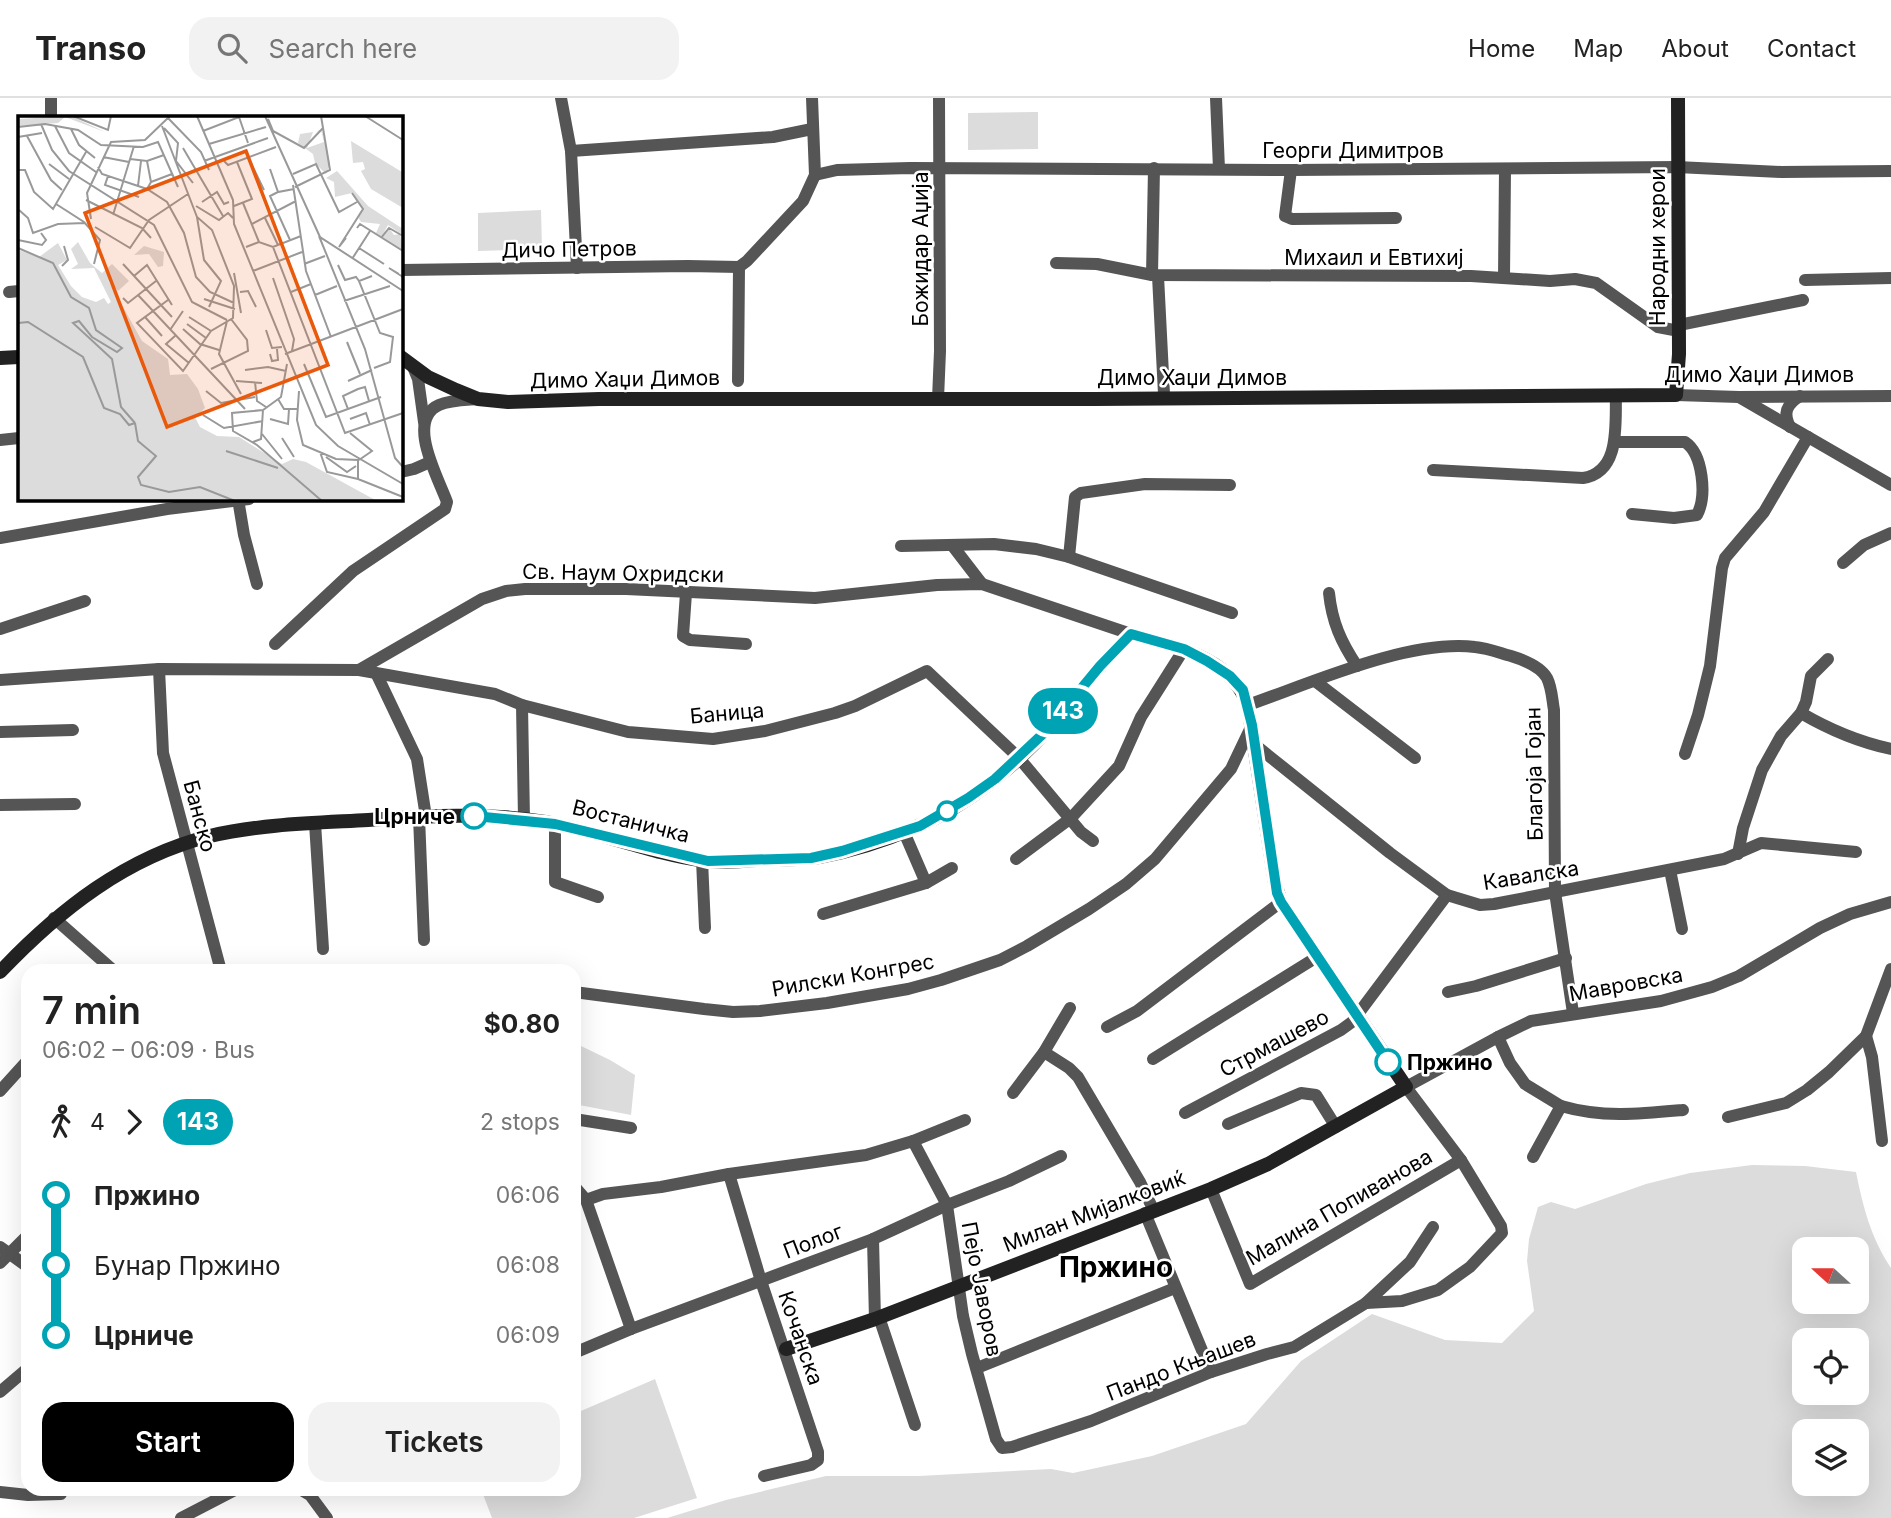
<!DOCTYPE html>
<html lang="en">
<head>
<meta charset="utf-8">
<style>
	:root { --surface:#fff; --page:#f2f2f2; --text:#222; --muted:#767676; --line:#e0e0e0; --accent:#000 }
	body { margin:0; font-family:Inter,sans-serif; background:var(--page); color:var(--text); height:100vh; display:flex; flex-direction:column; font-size:26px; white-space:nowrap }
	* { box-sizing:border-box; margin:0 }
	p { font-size:23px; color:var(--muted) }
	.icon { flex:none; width:38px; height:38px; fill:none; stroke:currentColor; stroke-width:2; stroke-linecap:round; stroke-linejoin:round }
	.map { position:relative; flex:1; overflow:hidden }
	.panel { position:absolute; left:21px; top:866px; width:560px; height:532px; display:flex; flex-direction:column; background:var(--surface); border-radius:21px; box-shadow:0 7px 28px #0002 }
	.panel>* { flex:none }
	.badge { padding:0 14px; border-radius:23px; font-size:24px; line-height:46px }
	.needle { width:46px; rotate:291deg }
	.fabs { position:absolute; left:1792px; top:1139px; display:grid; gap:14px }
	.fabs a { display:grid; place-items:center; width:77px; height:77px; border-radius:14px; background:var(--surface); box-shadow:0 7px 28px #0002; font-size:35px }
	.map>.badge { position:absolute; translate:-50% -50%; box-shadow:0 0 0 4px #fff }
	.legs { display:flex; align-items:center; gap:10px; height:77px; padding:0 21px; font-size:23px }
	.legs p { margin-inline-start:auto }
	.summary { display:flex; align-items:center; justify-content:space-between; height:119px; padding:0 21px }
	h1 { font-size:38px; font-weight:600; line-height:52px }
	.action { display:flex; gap:14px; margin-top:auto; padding:14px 21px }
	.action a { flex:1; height:80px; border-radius:21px; background:var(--accent); color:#fff; font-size:28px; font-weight:600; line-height:80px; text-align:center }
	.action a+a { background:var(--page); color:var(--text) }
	ul { padding:0 21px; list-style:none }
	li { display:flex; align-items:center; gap:24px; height:70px; font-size:26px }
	li i { display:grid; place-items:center; width:10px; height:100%; margin:0 9px; background:currentColor }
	li i::after { content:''; width:18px; height:18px; margin:-9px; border:5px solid; border-radius:50%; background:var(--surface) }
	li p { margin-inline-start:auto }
	li:first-child i { background:linear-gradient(#0000 50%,currentColor 0) }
	li:last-child i { background:linear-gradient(currentColor 50%,#0000 0) }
	header { display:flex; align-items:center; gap:42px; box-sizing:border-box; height:98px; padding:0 35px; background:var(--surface); border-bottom:2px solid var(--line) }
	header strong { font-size:33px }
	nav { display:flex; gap:38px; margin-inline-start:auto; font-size:24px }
	.search { width:490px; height:63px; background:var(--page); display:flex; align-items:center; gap:18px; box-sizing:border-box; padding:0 24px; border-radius:21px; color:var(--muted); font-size:26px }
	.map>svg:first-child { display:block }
</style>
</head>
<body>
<header>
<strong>Transo</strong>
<div class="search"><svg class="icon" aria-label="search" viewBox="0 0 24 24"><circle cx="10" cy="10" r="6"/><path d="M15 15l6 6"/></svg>Search here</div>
<nav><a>Home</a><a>Map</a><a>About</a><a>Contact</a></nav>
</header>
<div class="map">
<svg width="1891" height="1420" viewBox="0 0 1891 1420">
	<rect width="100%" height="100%" fill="#fff"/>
	<g fill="#dcdcdc" fill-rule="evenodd">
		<polygon points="1038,14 1038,51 968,52 968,15"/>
		<polygon points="541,112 542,151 478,153 478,115"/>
		<polygon points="574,939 581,948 610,962 635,977 631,1017 574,1006"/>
		<path d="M1752 1067 1805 1068 1856 1074C1863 1109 1871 1140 1891 1170V1420H667L726 1402 826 1378H919L1051 1371 1073 1375 1152 1358 1246 1326 1301 1263 1372 1216 1445 1242 1502 1245 1534 1213 1527 1163 1529 1141 1538 1109 1551 1104 1575 1111 1646 1086 1690 1075ZM1804 1152H1857V1204H1804ZM1857 1242V1295H1804V1242ZM1804 1334H1857V1386H1804Z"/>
		<polygon points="655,1281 697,1400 634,1420 492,1420 481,1391 574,1391 574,1316"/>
	</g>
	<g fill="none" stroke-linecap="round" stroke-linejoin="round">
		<g stroke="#555" stroke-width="12">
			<polyline points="561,0 571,53 577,170"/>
			<polyline points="1216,0 1219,71"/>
			<polyline points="51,19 51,0"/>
			<polyline points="571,53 773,39 812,31"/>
			<polyline points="1291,72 1285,118 1292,121 1396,120"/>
			<polyline points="815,77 837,72 910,70 1291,72 1677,69 1781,74 1891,73"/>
			<polyline points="1056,165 1097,166 1152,177 1471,178 1550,183 1575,181 1596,185 1658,229 1679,233"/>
			<polyline points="401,172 688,168 739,169"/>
			<polyline points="1152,177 1154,70"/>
			<polyline points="1158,178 1164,296"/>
			<polyline points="1504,180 1505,71"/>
			<polyline points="1805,182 1891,180"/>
			<polyline points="9,194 19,193"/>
			<polyline points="1679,227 1803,202"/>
			<polyline points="413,269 418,281 424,324"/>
			<polyline points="738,283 739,169 747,163 803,103 815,77 812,0"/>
			<polyline points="1676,297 1739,299 1891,298"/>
			<polyline points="1739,299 1891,387"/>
			<polyline points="938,301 940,253 939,0"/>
			<path d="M1790 329C1783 315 1786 307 1800 298"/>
			<polyline points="0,342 19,340"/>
			<path d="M1615 344H1685C1703 356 1707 398 1697 417L1674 420 1632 416"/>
			<path d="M1433 372 1583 380C1621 374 1615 326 1616 297"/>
			<polyline points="401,374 414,371 430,364"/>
			<polyline points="238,401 244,437 257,486"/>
			<polyline points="0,440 167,411 249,401"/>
			<polyline points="952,447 982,486"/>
			<polyline points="901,448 994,446 1036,451 1069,459 1232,515"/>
			<polyline points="1069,459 1075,399 1081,395 1145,386 1230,387"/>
			<polyline points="1843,465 1864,447 1891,435"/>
			<polyline points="686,495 683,538 690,542 746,546"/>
			<path d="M1329 495C1332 524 1341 544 1357 568"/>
			<polyline points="0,531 85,503"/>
			<path d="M275 546 353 473 445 411 447 404C439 381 405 322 439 307 450 302 466 302 478 301"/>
			<polyline points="159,571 163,655 221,873"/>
			<polyline points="359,572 495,596 522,607 628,634 713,641 765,633 835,615 855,608 927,573 1019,660 1081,734 1093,743"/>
			<polyline points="377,577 417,661 426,719"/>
			<polyline points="0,582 159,571 359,572 482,501 506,493 525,491 626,491 815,500 937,487 982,486 1131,536"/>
			<polyline points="1315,583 1415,660"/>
			<polyline points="522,607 524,721"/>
			<path d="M1248 607C1311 585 1409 541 1475 549 1487 550 1500 555 1511 558 1524 562 1541 569 1547 580 1552 590 1552 601 1554 612L1555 794 1573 915"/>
			<path d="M1801 615C1830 632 1859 644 1891 651"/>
			<polyline points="0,634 73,632"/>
			<polyline points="1254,646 1390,755 1447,797 1480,807 1494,806 1724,761 1761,745 1856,754"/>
			<polyline points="1685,656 1698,617 1710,568 1722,470 1725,460 1764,414 1808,339"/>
			<polyline points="0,707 75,706"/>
			<polyline points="419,719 424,842"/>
			<polyline points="315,725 323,851"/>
			<polyline points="555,726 555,784 598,799"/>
			<polyline points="904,734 926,785"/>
			<polyline points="1738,756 1743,730 1762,672 1781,638 1801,615 1806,604 1811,578 1828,561"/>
			<polyline points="1016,761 1071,720 1119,668 1141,619 1184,551"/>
			<polyline points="702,762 705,830"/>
			<polyline points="1670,772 1682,831"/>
			<polyline points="823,816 926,785 952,770"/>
			<polyline points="54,820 114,873"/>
			<polyline points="574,894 704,911 733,914 760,913 827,905 908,891 941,882 1000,862 1027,848 1089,811 1126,786 1155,761 1231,671 1252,627"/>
			<polyline points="1448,894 1476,888 1566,860"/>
			<polyline points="1107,929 1137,913 1281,804"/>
			<polyline points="1866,938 1872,959 1882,1043"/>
			<polyline points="1498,939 1510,965 1525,986 1561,1008 1533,1059"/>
			<polyline points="1044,954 1069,970 1078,979 1140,1084 1153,1111"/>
			<polyline points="1153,961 1317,859"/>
			<polyline points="0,993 28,962"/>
			<polyline points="1013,995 1044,954 1070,910"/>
			<path d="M1561 1008C1602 1020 1640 1016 1683 1012"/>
			<polyline points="1185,1015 1341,932 1352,924 1447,797"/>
			<polyline points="1728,1019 1786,1005 1807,992 1829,974 1866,938 1891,871"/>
			<polyline points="574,1021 631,1030"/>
			<polyline points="1228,1026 1301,995 1316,997 1336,1029"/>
			<polyline points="913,1043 947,1107 963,1218 972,1256 996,1341 1002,1350 1012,1349 1091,1323 1211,1274 1267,1256 1294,1249 1366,1205 1402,1203 1438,1192 1470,1169 1502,1135 1501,1128 1461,1062 1406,989 1498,939 1531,923 1661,903 1712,889 1739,878 1820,830 1850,816 1891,804"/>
			<polyline points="729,1076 761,1183 818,1354 818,1362 811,1367 764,1378"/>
			<polyline points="574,1088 586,1102"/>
			<polyline points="1211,1091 1250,1186 1461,1062"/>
			<polyline points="1145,1115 1211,1274"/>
			<polyline points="873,1141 875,1221"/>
			<polyline points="0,1149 28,1169"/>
			<polyline points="0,1165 28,1137"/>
			<polyline points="1366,1205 1410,1164 1433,1129"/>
			<polyline points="879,1219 915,1327"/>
			<polyline points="631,1231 586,1102 603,1096 661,1089 729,1076 866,1057 913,1043 965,1022"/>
			<polyline points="574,1255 631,1231 873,1141 947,1107 1009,1083 1061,1058"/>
			<polyline points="977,1270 1175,1190"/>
			<polyline points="0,1294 28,1270"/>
			<polyline points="300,1391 310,1397 327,1420"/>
			<polyline points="0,1394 28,1397 61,1396"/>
			<polyline points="181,1420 237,1391"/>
		</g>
		<g stroke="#222" stroke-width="14">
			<polyline points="401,259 428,279 456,292 478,301 508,304 599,301 1094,301 1676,297 1679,256 1678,0"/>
			<polyline points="0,260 19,259"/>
			<path d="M0 874C59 812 126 759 210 738 261 726 316 725 368 722 427 718 486 714 545 724 599 733 651 756 705 763 722 765 739 763 756 762 777 761 799 762 819 759 852 753 886 742 916 729 966 708 1012 671 1048 631 1076 599 1100 565 1131 536 1175 549 1231 559 1248 607L1275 785 1281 804 1406 989 1268 1066 1211 1091 875 1221 786 1251"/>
		</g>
	</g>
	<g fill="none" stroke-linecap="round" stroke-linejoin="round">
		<g stroke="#fff" stroke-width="16">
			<polyline id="line-1" points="474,718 555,726 708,763 811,760 842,753 920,728 968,700 995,681 1047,632 1100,568 1131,536 1184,551 1207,563 1230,578 1243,592 1252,627 1277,795 1281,804 1388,964"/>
		</g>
		<use href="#line-1" stroke="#00a3b4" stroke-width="10"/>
	</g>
	<g fill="#fff" stroke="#00a3b4" stroke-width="3.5">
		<circle cx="947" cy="713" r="9"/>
		<circle cx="474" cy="718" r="12"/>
		<circle cx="1388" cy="964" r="12"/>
	</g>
	<g text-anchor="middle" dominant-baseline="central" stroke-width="5" stroke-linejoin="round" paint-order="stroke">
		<g font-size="21" fill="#000" stroke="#fff">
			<text x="1353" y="52">Георги Димитров</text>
			<text transform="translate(1657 149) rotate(-90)">Народни херои</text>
			<text transform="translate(569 151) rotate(-1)">Дичо Петров</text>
			<text transform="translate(920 151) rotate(-90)">Божидар Аџија</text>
			<text x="1374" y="159">Михаил и Евтихиј</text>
			<text x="1759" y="276">Димо Хаџи Димов</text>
			<text x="1192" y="279">Димо Хаџи Димов</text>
			<text transform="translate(625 281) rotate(-1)">Димо Хаџи Димов</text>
			<text transform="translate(623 475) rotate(1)">Св. Наум Охридски</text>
			<text transform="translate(727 615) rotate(-5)">Баница</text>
			<text transform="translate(1534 676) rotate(-91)">Благоја Гојан</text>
			<text transform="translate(200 718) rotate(75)">Банско</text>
			<text transform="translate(631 723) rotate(14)">Востаничка</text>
			<text transform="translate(1531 777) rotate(-9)">Кавалска</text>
			<text transform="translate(853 877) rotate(-10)">Рилски Конгрес</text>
			<text transform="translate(1626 886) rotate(-10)">Мавровска</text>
			<text transform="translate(1274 945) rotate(-28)">Стрмашево</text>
			<text transform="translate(1339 1109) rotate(-30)">Малина Попиванова</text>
			<text transform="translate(1094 1113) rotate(-21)">Милан Мијалковиќ</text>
			<text transform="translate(813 1143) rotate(-21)">Полог</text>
			<text transform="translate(982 1191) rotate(79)">Пејо Јаворов</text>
			<text transform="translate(801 1240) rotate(71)">Кочанска</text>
			<text transform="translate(1181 1268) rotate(-21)">Пандо Књашев</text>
		</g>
		<g font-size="21" font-weight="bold" fill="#000" stroke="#fff" text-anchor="end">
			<text x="455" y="718">Црниче</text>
			<text x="1407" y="964" text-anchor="start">Пржино</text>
		</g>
		<g font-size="28" font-weight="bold" fill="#000" stroke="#fff">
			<text x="1116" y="1169">Пржино</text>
		</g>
	</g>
	<g transform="translate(18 18)">
		<rect width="385" height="385" fill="#fff"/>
		<path d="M53 0 87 16 47 1 40 7 0 10V3ZM301 14H304L312 48 308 58 297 47 295 38 280 27 282 18 295 16 289 32 306 26 303 14 298 17ZM333 25 384 56 385 92 353 73 343 55 347 53 345 46 335 47ZM319 55 350 90 385 113V119L370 109 366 116 371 112 376 119 382 118 385 135 358 117 362 108 343 106 340 101 345 93 334 77 317 81 316 66 308 62ZM60 126 72 147 84 157 94 148 111 165 100 175 90 164 124 225 150 243 152 259 169 258 180 273 187 292 177 301 182 311 199 320 221 321 264 348 275 343 288 346 359 385H0V134L21 141 40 127 49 144 40 149 53 170 64 181 78 186 86 182 90 188 93 186 76 152 53 153 60 148 53 133ZM126 130 146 136 145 150 140 151 131 138 116 139Z" fill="#dcdcdc"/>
		<path fill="none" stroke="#999" stroke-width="2" d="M55 0 90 14 93 0M179 0 215 84 216 108 298 309 320 330 385 368M247 0 302 121 385 175M347 0 385 24M150 2 183 36 191 54M250 3 255 15 286 32 305 12M23 8 34 34 51 55 136 109 174 186 209 204M37 10 51 37 78 56M144 10 179 101 194 114 216 170 215 202 193 215 165 255 119 207 150 184M0 11 27 8 60 14 83 29 125 31 140 26 160 71M146 12 160 27 158 45 175 67M53 13 61 29 77 42M185 15 221 1 230 27M9 20 33 64 44 74M0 21 24 17M191 28 248 11M165 32 205 100M85 41 111 46M230 41 246 74M112 43 129 45 146 39M129 45 133 66 129 73M186 45 250 22M206 45 210 49 258 31M31 48 51 63M80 51 84 58 129 73 149 86 166 117 178 161 192 176 216 187M252 53 260 76 276 73M0 54H7L16 76 35 93 68 36M275 58 298 48 321 96 339 86M90 60 87 69 121 81M133 66 154 58M275 69 288 155 313 221M120 70 123 45M277 71 312 54 303 0M260 76 252 80 272 124M68 84 124 112 133 122M184 86 199 76 206 88 211 86M225 87 241 126M38 88 66 106 82 124 76 148M178 90 201 104 210 97 215 102M216 90 234 83 219 46M1 94 10 102 15 117 40 108 67 107M95 99 116 30M179 101 186 144 203 165 191 191M247 102 260 129M73 103 69 77 93 26 127 24 152 0M234 108 278 85M77 111 112 132 131 104 170 78M339 112 342 108 385 135M301 120 347 233 377 342 385 351M328 122 321 131 345 93 334 77M363 122 371 112 385 120M0 124 24 129 28 124 23 117M228 131 241 126 255 131 283 120M255 131 327 317 385 297M0 132 35 147 53 181 71 192 78 214 104 232 99 236 74 221 61 205 55 207 94 243 103 291 117 307M341 132 366 148M334 143 352 115M105 148 154 201M286 148 307 140M320 149 327 164 338 161 341 165M44 150 50 144 46 130M235 155 284 136M216 157 223 197M381 158 371 152 385 161M116 160 129 149 154 189M354 160 341 165 362 217 375 221 372 246 356 252M255 162 276 223 274 235M222 176 230 175 238 191M273 176 293 168M120 179 227 293M297 179 319 170M105 182 110 187 138 165M186 183 217 193M326 185 372 170M127 201 144 220M171 201 193 215M209 205 201 238 223 278M0 207 10 206 65 241 86 292 102 298 111 309 117 307M169 208 188 222M165 213 182 228 201 234M152 214 165 195M248 214 254 232 264 231M157 220 148 228 171 247M329 226 342 258M252 238 254 245 260 244 259 233M267 238 385 193M269 248 263 281 245 294 214 297 215 315 239 329 304 385M286 248 308 301 363 281M193 253 230 235 229 224 213 203M227 254 250 251 268 255M218 265 244 267M330 265 354 254M237 266 239 285 248 291M188 275 203 287 237 281M281 275 279 304 285 329 318 343 340 344V363L385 381M260 283 266 293H279M330 293 325 280 340 273 347 271 351 285M185 299 206 312 245 305M252 303 270 308 271 293M332 303 348 297 352 309M117 307 120 325 138 340 120 361 123 369 151 376 182 371 217 385M332 317 354 335 341 344M244 318 264 343M264 322 276 341M235 326 243 323 245 294M208 335 260 352M302 336 309 356 340 363M308 341 329 356 338 350"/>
		<path fill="#e8590c" fill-opacity="0.15" stroke="#e8590c" stroke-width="3.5" d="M228 35 310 249 149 311 67 97Z"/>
		<rect width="385" height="385" fill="none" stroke="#000" stroke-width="3.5"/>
	</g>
</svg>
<div class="fabs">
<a><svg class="needle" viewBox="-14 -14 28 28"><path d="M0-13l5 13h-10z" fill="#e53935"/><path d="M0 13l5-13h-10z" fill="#767676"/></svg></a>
<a><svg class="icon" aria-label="locate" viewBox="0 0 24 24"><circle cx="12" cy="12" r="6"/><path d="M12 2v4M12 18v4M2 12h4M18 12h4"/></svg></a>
<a><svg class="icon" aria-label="layers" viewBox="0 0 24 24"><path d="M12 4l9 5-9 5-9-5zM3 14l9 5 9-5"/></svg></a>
</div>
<b class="badge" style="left:1063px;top:613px;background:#00a3b4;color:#fff">143</b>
<section class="panel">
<div class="summary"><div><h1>7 min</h1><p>06:02 – 06:09 · Bus</p></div><b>$0.80</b></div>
<div class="legs"><svg class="icon" aria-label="walk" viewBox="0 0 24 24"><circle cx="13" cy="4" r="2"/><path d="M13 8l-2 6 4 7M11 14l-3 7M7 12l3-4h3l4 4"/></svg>4<svg class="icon" aria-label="forward" viewBox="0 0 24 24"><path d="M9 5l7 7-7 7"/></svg><b class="badge" style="background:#00a3b4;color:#fff">143</b><p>2 stops</p></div>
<ul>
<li><i style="color:#00a3b4"></i><b>Пржино</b><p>06:06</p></li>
<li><i style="color:#00a3b4"></i><span>Бунар Пржино</span><p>06:08</p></li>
<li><i style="color:#00a3b4"></i><b>Црниче</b><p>06:09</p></li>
</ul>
<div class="action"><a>Start</a><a>Tickets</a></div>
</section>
</div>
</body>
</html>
